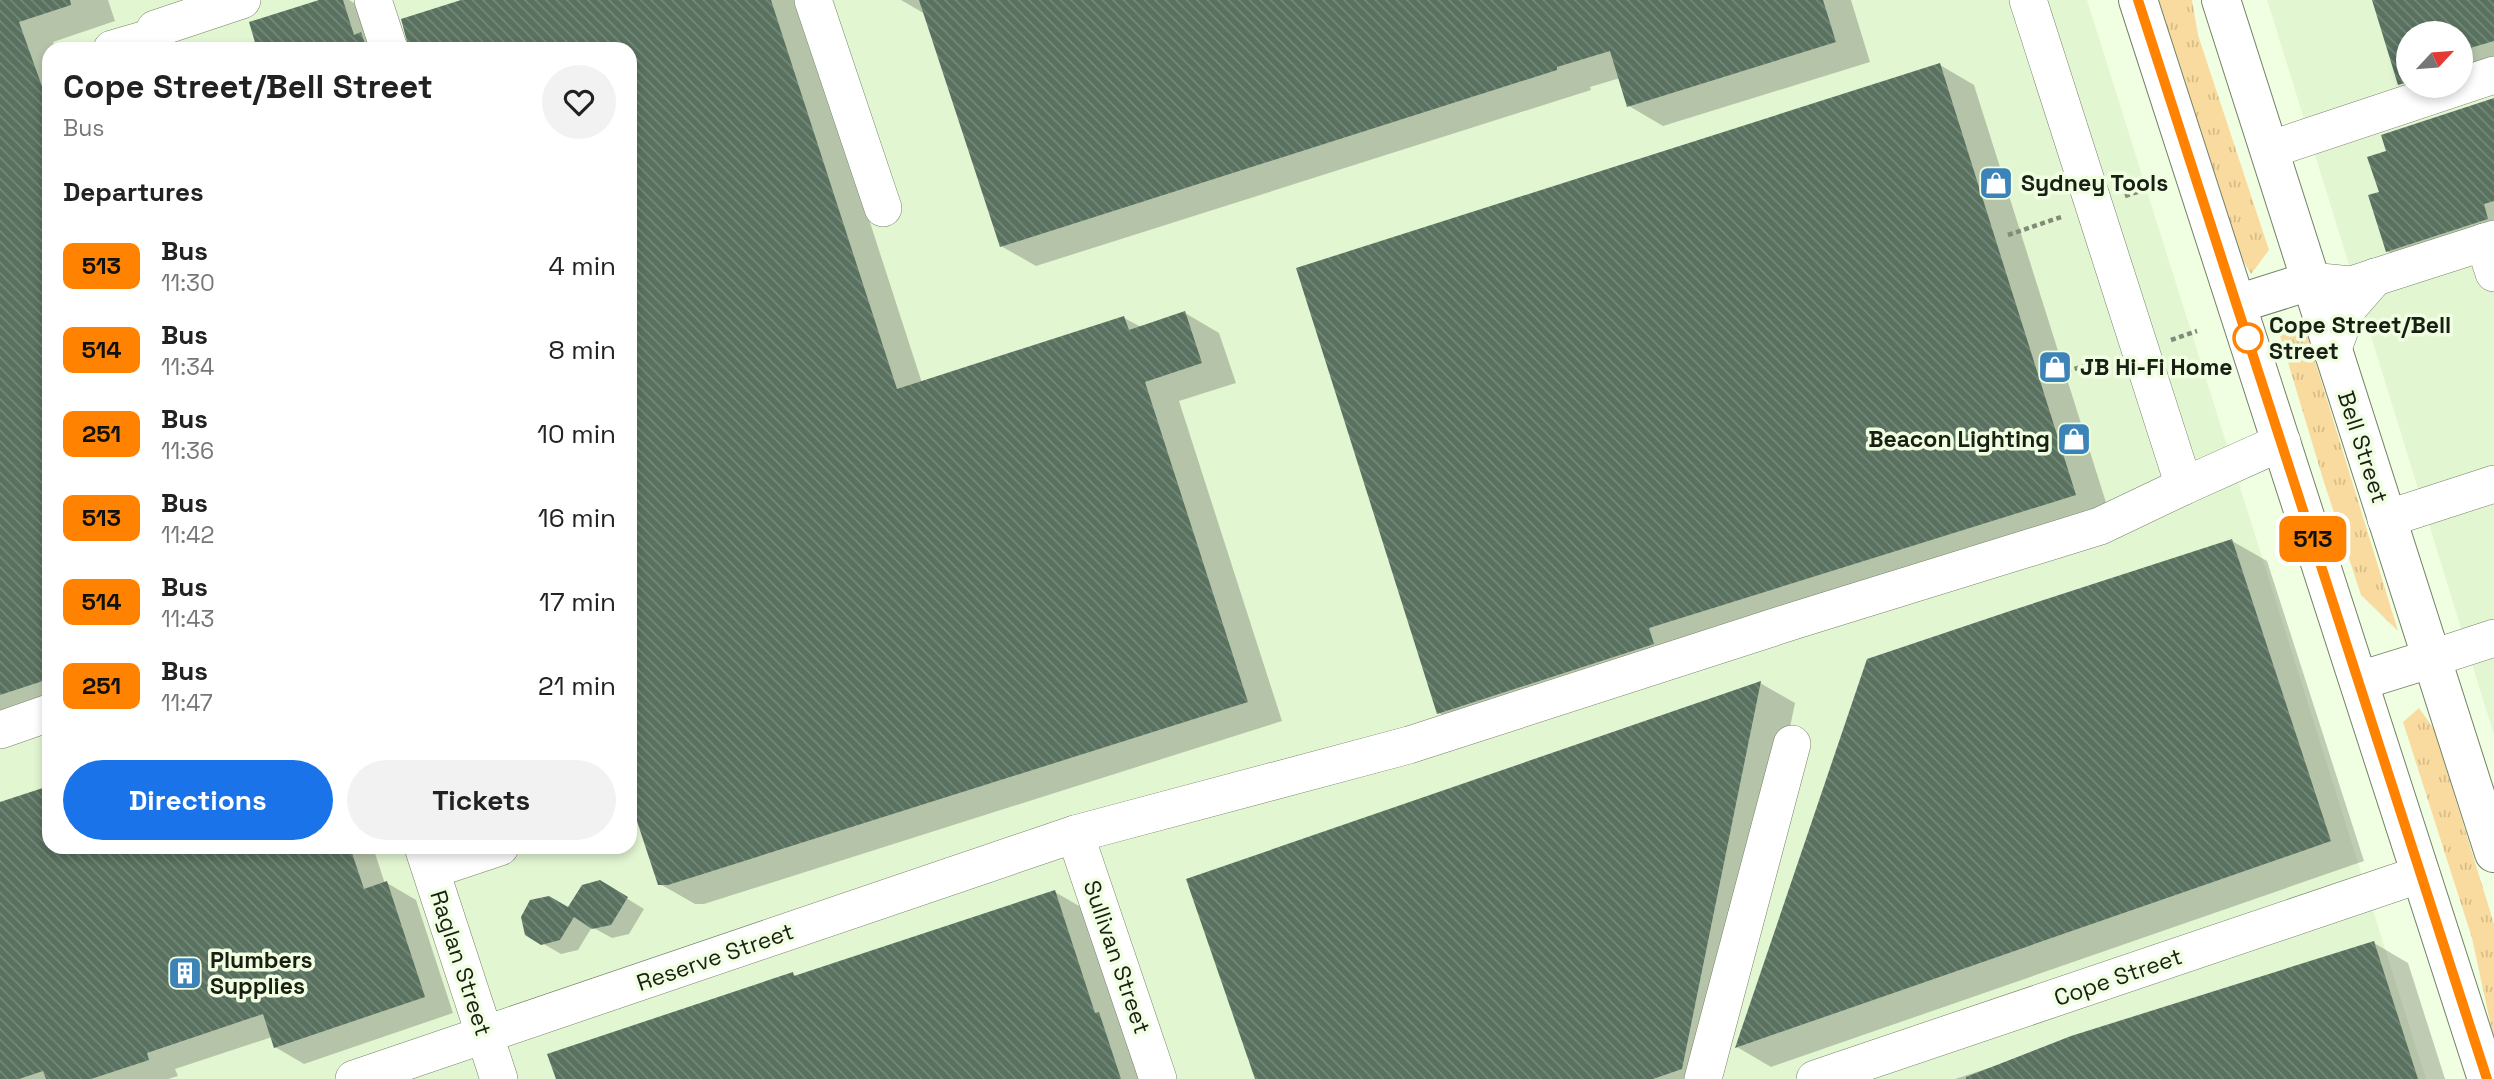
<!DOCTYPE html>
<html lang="en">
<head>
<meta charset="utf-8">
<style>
	:root { --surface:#fff; --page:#f2f2f2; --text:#222; --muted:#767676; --accent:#1a73e8 }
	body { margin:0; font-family:"Space Grotesk",sans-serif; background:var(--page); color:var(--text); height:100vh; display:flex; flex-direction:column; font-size:26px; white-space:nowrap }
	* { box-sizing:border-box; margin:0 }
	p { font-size:23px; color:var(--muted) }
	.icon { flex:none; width:38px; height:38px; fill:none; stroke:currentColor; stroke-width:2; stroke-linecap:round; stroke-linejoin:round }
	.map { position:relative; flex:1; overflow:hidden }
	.drawer { position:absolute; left:42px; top:42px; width:595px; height:812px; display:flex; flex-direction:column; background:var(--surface); border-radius:21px; box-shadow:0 4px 10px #0003 }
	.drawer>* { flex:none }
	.badge { padding:0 14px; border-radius:10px; font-size:24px; line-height:46px }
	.needle { width:46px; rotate:64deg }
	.buttons { position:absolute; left:2396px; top:21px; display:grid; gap:14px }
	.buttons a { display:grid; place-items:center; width:77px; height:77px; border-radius:50%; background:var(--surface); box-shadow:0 4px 10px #0003; font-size:35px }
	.map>.badge { position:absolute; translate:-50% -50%; box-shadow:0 0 0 4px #fff }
	h2 { padding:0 21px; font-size:26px; line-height:63px }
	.round { display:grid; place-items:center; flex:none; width:74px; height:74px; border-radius:37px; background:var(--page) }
	.head { display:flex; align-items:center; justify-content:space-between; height:119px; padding:0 21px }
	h1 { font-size:33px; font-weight:600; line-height:52px }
	.cta { display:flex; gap:14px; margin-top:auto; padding:14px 21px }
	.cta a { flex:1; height:80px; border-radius:42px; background:var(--accent); color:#fff; font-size:28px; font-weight:600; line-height:80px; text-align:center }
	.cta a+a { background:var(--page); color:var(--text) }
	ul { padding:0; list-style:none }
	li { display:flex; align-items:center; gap:21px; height:84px; padding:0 21px }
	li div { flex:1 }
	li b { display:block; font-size:26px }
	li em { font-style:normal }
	li .badge { min-width:77px; font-weight:700; text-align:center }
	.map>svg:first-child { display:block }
</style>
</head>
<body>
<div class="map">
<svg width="2494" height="1079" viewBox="0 0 2494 1079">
	<defs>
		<pattern id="grass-tufts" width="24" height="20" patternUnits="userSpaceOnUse" patternTransform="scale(1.75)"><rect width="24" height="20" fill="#fadb9f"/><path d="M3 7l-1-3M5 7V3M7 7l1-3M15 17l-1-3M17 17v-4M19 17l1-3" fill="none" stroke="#d6bc88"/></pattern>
		<pattern id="building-back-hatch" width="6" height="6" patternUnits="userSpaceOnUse" patternTransform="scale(1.75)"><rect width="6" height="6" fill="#59715f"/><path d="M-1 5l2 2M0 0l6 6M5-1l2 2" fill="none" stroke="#76887a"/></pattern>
	</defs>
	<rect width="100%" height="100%" fill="#f0fee1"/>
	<g fill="#e3f6d2" fill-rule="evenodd">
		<path d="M0 0H2087L2426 1079H0ZM49 49H630V847H49Z"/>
		<path d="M2267 0H2494V735L2270 9ZM2408 33H2460V86H2408Z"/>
	</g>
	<g fill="url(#grass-tufts)">
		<polygon points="2158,0 2192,0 2198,35 2269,250 2251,274 2235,246"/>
		<polygon points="2299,322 2308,338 2398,631 2361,595 2323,479 2279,332"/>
		<polygon points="2419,708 2434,729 2494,924 2494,1040 2472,938 2403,722"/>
	</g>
	<g fill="#0003">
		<polygon points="0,0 108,0 115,21 53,42 56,49 49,49 49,710 0,726"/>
		<polygon points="325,0 349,0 375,15 387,49 259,49"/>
		<polygon points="467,0 798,0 922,383 1124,318 1141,327 1185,313 1219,333 1236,383 1179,401 1282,721 704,904 695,904 660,884 630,793 630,49 411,49"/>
		<polygon points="901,0 1851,0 1870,62 1663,126 1629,106 1620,78 1590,87 1591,90 1036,266 1001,246 925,14"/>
		<polygon points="2374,0 2494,0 2494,71 2460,81 2460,33 2408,33 2408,78"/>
		<polygon points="1940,65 1974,85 2110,515 1473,733 1439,713"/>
		<polygon points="2494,100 2494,248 2422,271 2387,251 2388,152"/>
		<polygon points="2232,541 2267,561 2364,861 1771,1067 1737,1047"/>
		<polygon points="1760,683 1795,703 1718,1079 1257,1079"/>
		<polygon points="49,788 49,847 373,847 385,884 387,883 416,900 453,1013 304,1064 275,1047 272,1037 175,1069 178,1076 168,1079 0,1079 0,805"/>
		<polygon points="600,882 644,909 629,934 612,938 592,927 578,950 561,954 542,943 569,909"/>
		<polygon points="1055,892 1086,910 1146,1079 557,1079 793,974 797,977"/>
		<polygon points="2374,943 2408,963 2445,1079 1955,1079"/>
	</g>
	<g fill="url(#building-back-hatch)">
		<polygon points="0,0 70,0 71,5 19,22 49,106 49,679 0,695"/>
		<polygon points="319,0 343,0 354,35 361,32 367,49 257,49 249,22"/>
		<polygon points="461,0 771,0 897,389 1124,316 1129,330 1185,311 1202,363 1145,382 1248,702 668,885 658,885 630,800 630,49 409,49 401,19"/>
		<polygon points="919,0 1823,0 1836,42 1627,107 1610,51 1557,67 1557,70 1000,247"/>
		<polygon points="2372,0 2494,0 2494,41 2460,51 2460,33 2408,33 2408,82 2398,85"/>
		<polygon points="1940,63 2076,495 1649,628 1654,644 1437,714 1296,268"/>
		<polygon points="2494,98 2494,201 2484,204 2488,219 2386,252 2368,195 2379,192 2367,157 2386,151 2381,135"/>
		<polygon points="2232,539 2331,841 1735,1048 1867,659 2010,611"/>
		<polygon points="1761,681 1682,1069 1653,1079 1255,1079 1186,879"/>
		<polygon points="49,786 49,847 350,847 364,889 387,881 425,997 274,1048 263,1014 147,1053 149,1060 91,1079 46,1079 43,1071 19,1079 0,1079 0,802"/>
		<polygon points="600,880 628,897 611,925 592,929 574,917 560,940 541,945 525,935 521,917 530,900 549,896 568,907 582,885"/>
		<polygon points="1055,890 1095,1013 1099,1012 1121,1079 556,1079 547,1054 793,972 794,976"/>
		<polygon points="2374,941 2418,1079 1966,1079 1966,1077 2071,1036"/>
	</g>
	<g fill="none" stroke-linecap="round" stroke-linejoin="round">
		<g stroke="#748167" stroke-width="38">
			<g id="minor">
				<polyline points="373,0 389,49"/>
				<polyline points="813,0 883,208"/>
				<polyline points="2028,0 2184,486 2282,442"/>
				<polyline points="155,29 242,0"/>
				<polyline points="112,49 157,36"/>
				<polyline points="2269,150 2494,75"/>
				<polyline points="2484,242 2494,273"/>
				<polyline points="2310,281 2351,285 2494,239"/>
				<polyline points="2332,351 2348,308 2375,277"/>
				<polyline points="2386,519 2494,484"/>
				<polyline points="2433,658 2494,638"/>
				<polyline points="0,730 49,713"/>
				<polyline points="1075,834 1158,1079"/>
				<polyline points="423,847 499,1079"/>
				<polyline points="431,870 500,847"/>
				<polyline points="354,1079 1075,834 1409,745 1793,621 2100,526 2184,486"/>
				<polyline points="1703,1079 1792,744"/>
				<polyline points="1815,1079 2421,874"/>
			</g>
		</g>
		<g stroke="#748167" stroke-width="40">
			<g id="highway">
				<polyline points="2138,0 2487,1079"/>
				<polyline points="2221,0 2494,853"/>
				<polyline points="2237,304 2310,281"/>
				<polyline points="2359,681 2433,658"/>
			</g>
		</g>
		<g stroke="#828b77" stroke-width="4.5" stroke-dasharray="5 3.5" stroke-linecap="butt">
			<polyline points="2125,196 2153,187"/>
			<polyline points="2008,235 2064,216"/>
			<polyline points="2171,340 2197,331"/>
			<polyline points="2050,376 2109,359"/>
		</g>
		<use href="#minor" stroke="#fff" stroke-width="37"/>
		<use href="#highway" stroke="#fff" stroke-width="38"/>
	</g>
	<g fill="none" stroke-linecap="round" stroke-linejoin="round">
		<g stroke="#fff" stroke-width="16">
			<polyline id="line" points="2138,0 2487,1079"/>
		</g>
		<use href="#line" stroke="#ff8200" stroke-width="10"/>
	</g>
	<defs>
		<g id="shop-square" transform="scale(1.75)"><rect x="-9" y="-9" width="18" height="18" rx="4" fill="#3c84b8" stroke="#f0fee1"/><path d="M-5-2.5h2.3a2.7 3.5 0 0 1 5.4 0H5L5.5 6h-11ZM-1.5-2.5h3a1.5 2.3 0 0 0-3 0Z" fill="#fff"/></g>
		<g id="building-square" transform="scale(1.75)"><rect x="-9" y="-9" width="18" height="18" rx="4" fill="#3c84b8" stroke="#f0fee1"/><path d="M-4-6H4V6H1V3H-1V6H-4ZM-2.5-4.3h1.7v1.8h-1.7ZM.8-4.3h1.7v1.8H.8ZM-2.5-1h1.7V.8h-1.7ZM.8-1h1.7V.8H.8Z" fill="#fff"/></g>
	</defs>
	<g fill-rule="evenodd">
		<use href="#shop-square" x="1996" y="183"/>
		<use href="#shop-square" x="2055" y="367"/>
		<use href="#shop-square" x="2074" y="439"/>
		<use href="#building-square" x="185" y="973"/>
	</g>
	<circle fill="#fff" stroke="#ff8200" stroke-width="3.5" cx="2248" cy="338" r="14"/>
	<g text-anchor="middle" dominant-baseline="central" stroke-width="7" stroke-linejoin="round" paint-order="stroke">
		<g font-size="23" font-weight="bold" fill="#1a1f14" stroke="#f0fee1" text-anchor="start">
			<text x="2021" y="183">Sydney Tools</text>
			<text x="2080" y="367">JB Hi-Fi Home</text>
			<text x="2050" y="439" text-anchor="end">Beacon Lighting</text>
			<text x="210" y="960">Plumbers<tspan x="210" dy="26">Supplies</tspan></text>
		</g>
		<g font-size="23" font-weight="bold" fill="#1a1f14" stroke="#f0fee1" text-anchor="start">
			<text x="2269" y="325">Cope Street/Bell<tspan x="2269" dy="26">Street</tspan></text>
		</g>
		<g font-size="23" fill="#1a1f14" stroke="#f0fee1">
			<text transform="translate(2363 447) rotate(72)">Bell Street</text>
			<text transform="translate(715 957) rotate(-19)">Reserve Street</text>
			<text transform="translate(1117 957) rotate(71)">Sullivan Street</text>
			<text transform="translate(461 963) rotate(72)">Raglan Street</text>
			<text transform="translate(2118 977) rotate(-19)">Cope Street</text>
		</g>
	</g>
</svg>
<div class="buttons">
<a><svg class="needle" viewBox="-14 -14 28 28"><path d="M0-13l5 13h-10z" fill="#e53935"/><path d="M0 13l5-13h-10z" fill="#767676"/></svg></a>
</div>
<b class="badge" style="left:2313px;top:539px;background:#ff8200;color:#111">513</b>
<section class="drawer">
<div class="head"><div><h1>Cope Street/Bell Street</h1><p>Bus</p></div><a class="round"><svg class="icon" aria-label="heart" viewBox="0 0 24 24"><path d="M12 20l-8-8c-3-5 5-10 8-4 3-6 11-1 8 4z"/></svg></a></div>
<h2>Departures</h2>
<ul>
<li><span class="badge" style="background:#ff8200;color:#111">513</span><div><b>Bus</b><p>11:30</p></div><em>4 min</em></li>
<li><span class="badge" style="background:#ff8200;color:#111">514</span><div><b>Bus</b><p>11:34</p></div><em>8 min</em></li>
<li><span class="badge" style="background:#ff8200;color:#111">251</span><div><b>Bus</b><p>11:36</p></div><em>10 min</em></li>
<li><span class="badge" style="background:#ff8200;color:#111">513</span><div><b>Bus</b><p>11:42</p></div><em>16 min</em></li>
<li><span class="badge" style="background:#ff8200;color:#111">514</span><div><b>Bus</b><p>11:43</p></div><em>17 min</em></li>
<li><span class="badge" style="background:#ff8200;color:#111">251</span><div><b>Bus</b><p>11:47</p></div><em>21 min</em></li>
</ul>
<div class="cta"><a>Directions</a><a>Tickets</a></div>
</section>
</div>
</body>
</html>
